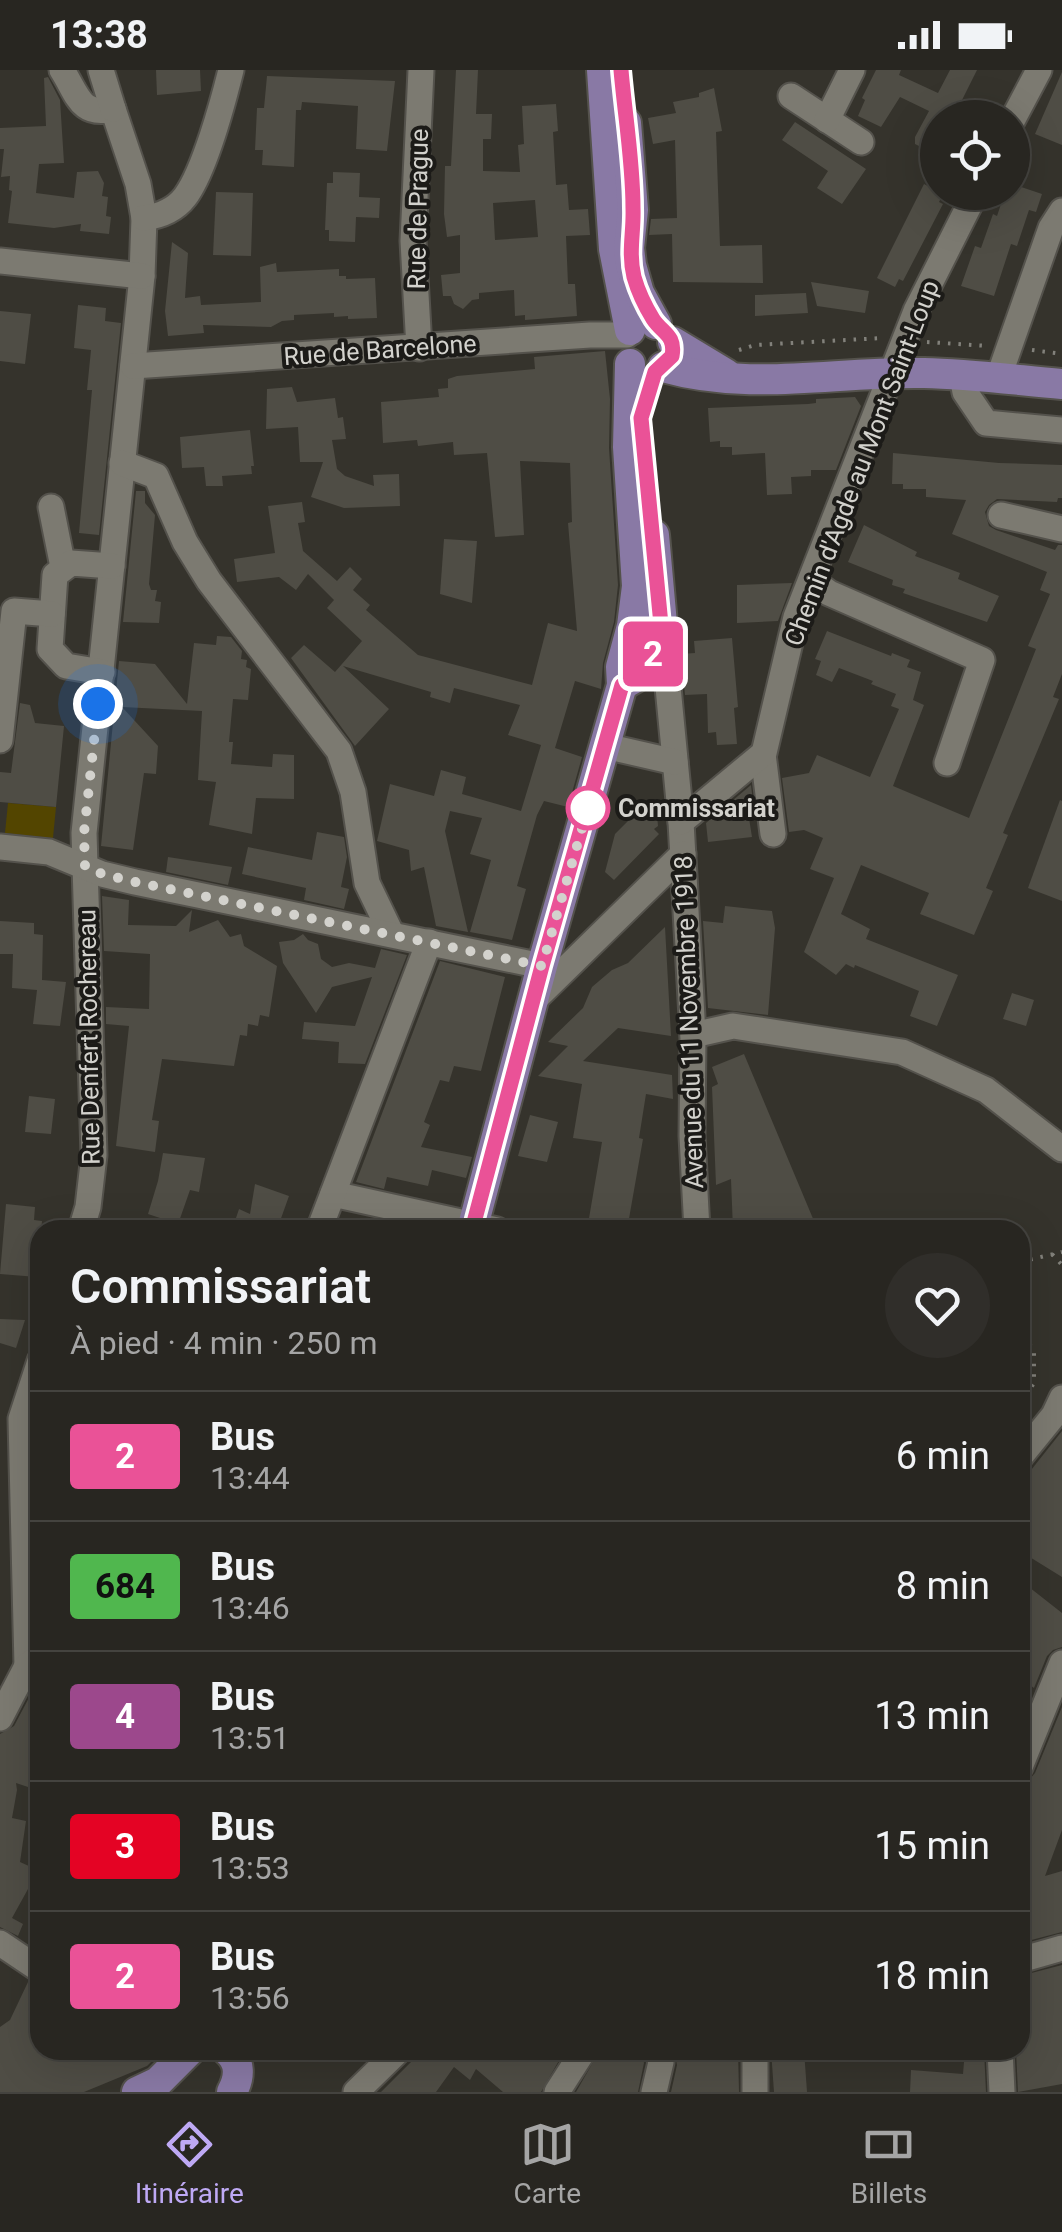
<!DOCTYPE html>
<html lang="fr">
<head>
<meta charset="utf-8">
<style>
	:root { --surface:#282621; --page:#302e2a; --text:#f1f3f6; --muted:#a5a5a5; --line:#44433f; --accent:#bea9f4 }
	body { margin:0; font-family:Roboto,sans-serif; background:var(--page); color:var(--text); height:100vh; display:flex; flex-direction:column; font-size:38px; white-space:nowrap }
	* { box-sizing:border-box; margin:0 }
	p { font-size:32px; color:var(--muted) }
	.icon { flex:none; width:55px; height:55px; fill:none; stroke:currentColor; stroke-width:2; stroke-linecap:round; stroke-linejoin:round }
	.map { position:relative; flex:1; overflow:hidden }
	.sheet { position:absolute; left:30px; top:1150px; width:1000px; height:840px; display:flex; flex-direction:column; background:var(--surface); border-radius:30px; box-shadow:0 10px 40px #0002,0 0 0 2px var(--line) }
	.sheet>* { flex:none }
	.badge { padding:0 20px; border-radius:8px; font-size:35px; line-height:65px }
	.fabs { position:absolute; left:920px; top:30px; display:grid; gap:20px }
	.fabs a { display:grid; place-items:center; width:110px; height:110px; border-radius:50%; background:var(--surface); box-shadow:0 10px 40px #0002,0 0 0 2px var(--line); font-size:50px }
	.you { position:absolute; width:50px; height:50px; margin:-25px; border:8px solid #fff; border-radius:50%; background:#1a73e8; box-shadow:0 0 0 15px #1a73e833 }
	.map>.badge { position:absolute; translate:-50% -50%; box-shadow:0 0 0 5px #fff }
	.round { display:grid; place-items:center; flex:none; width:105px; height:105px; border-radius:52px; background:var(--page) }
	.head { display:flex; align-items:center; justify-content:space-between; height:170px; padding:0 40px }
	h1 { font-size:48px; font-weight:600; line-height:75px }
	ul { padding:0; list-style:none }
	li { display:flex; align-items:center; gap:30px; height:130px; padding:0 40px; border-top:2px solid var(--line) }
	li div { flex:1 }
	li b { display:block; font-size:38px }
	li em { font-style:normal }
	li .badge { min-width:110px; font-weight:700; text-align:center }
	.status { display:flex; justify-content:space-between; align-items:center; height:70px; padding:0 50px; background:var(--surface); direction:ltr }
	.status svg { height:28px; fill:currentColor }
	.tab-bar { display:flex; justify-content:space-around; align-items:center; height:140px; border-top:2px solid var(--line); background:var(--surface); font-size:28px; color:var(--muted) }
	.tab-bar a { display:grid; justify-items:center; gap:5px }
	.tab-bar .current { color:var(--accent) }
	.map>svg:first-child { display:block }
</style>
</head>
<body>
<div class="status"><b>13:38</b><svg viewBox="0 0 49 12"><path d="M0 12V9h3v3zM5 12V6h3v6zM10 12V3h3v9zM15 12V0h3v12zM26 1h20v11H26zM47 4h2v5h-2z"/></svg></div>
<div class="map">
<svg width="1062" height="2022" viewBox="0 0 1062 2022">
	<rect width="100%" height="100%" fill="#35332c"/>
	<polygon fill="#534500" points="8,733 56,737 53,768 5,763"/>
	<g fill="#4f4d45" fill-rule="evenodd">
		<polygon points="156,0 200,0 201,21 157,25"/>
		<path d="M456 0H478L476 44H492L491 69H483V101L520 102 518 75 524 74 522 36 556 34 558 61 553 62 556 115 567 114 569 140 588 139 590 165 566 166 568 214H575L577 246 525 250V245L515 246 514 220 479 223V229L472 230 463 239 454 234 451 226H443L441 205 460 203V165L447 167 444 144 445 96H451ZM535 130 538 167 495 170 493 133Z"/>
		<polygon points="876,0 901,0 899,5 938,23 950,0 977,0 953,48 938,48 938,69 931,82 915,74 915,67 929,41 900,27 881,57 858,46 865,30 862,28"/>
		<polygon points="1062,2 1062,75 1035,64"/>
		<polygon points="267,6 395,11 387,81 356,79 358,36 302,32 301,40 296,40 294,97 262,95 263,80 255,80 257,38 264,38"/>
		<polygon points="48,7 60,30 64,93 39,94 36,123 74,128 77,102 98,101 104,113 102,126 108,127 106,146 111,147 109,164 80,161 81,154 54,158 8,153 12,121 9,120 10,106 1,107 4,79 0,79 0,58 46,56 44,8"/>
		<polygon points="714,18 722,61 716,62 720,176 762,175 763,213 673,212 672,164 649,165 651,149 677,148 675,70 653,74 648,48 676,43 673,32 699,27 699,23"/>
		<polygon points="795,52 866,99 842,134 817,118 828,101 782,70"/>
		<polygon points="333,102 360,103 359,127 380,128 379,148 356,147 355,172 329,171 329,160 325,160 327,113 333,113"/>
		<polygon points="924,114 943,124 939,132 943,134 903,211 899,209 895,217 877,208"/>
		<polygon points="1012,114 1042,124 1036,142 1029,140 1017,176 1011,174 994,226 961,216 975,176 981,178 993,144 997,146 1005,122 1012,122"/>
		<polygon points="216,122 253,123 251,186 213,185"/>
		<polygon points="172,172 188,183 185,228 200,226 201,235 261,232 260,197 276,193 277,202 339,199 339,206 346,206 346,209 375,208 377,248 348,249 348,246 334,247 334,243 294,245 294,250 282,251 271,257 203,255 204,263 168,266 165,241"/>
		<polygon points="811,212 869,221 865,243 817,236"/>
		<polygon points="806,223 808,243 755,246 755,225"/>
		<polygon points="78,235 106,238 105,251 121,253 99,465 79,463 92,320 87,320 91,280 74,278"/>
		<polygon points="0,241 31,244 25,294 0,291"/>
		<polygon points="605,281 610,329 609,378 618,515 614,552 603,593 601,619 575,611 555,678 582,687 568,737 544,731 537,745 517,816 526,819 512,870 470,862 491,790 470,784 482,748 450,741 445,761 468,862 436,856 424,797 411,801 409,780 377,771 390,714 434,726 441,700 466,707 462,724 521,741 541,675 508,665 520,635 454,618 450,633 430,627 431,622 343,596 389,639 355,676 291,588 304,575 335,602 362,571 327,538 334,530 308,504 296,520 279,507 237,512 234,489 275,483 268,436 302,432 305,452 298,453 303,481 337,511 350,497 362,509 353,520 370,535 366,540 418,585 532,615 548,553 577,561 568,453 572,452 570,393 520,391 524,465 495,467 487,383 454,385 453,372 418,376 417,370 383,373 381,332 439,327 438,319 448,318 448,309 457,306 535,299 534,287"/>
		<polygon points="292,317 297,332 335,328 338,348 343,347 346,369 332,370 337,399 345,406 374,416 373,405 399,404 400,436 344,438 311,427 323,392 300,392 298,357 266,359 267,319"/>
		<polygon points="855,327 861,336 836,400 811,400 811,406 791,407 792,424 767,425 765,383 732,385 732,377 720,377 720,371 710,372 708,338 808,334 816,333 816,329"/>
		<polygon points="250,360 254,396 251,396 252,404 222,406 223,416 206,416 204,397 182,398 180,367"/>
		<polygon points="893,383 999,393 1062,395 1062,428 1058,428 1057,432 997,429 989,435 985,442 989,456 996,460 1055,480 1058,475 1062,475 1062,604 1053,627 1059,629 1003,763 1008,765 986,818 993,821 974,865 920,844 929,823 861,795 841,844 870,859 866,869 958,905 937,956 910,946 919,921 855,895 854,898 846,894 836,905 804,882 834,808 810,799 823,768 804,760 789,762 782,708 809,703 817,685 870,707 899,639 891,636 896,624 871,614 873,611 839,598 832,612 816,605 821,591 815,589 827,561 891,586 892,583 910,590 907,597 921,602 913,630 924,635 893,716 969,748 1036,579 1028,576 1050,524 1040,520 1047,502 952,464 966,430 926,427 926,419 903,419 903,414 892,414"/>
		<polygon points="136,421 145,421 145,433 155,445 149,514 151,520 157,520 155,531 161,532 159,553 123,552"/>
		<polygon points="864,455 917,482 915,486 960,503 958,509 999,526 987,552 903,523 905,519 892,515 893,510 848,492"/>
		<polygon points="444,469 477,471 472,533 440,524"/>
		<polygon points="792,513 778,551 737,553 737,515"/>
		<polygon points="217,566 231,567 242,581 241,589 247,590 246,597 251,599 248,630 233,629 229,672 233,672 231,694 272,697 273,684 294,685 294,729 256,728 252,764 209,755 216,712 198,710 202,641 122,637 158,676 156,704 144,703 133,780 101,776 119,591 155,594 187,634 194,573 216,575"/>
		<polygon points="732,568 738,637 734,638 737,674 717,675 716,662 708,663 707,624 685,625 681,584 695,583 694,571"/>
		<polygon points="20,633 30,635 35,653 64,656 56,737 0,732 0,702 11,703"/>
		<polygon points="751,715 754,741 748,742 752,767 708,772 706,753"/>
		<polygon points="1060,730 1062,731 1062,831 1028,818"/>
		<polygon points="645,734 657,745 658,756 654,759 659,764 614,810 605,802 615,764"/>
		<polygon points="317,762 344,767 347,787 341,817 349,819 344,839 304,830 306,818 242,804 248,777 312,790"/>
		<polygon points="168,787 232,797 228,815 166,802"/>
		<polygon points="102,826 129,830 128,855 176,856 192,840 189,862 218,850 230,867 241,864 244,876 277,896 269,947 260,945 258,956 248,954 247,966 240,965 234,996 162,989 152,1050 159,1051 155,1082 116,1076 129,956 106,954 106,937 149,939 150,884 104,881"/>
		<polygon points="725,836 772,841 775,858 768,945 708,938 703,851 723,853"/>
		<polygon points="0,851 34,853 34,864 43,865 42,910 66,912 60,956 33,954 37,920 12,918 13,884 0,884"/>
		<polygon points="665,857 671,966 618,958 583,991 672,1005 673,1029 646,1024 639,1068 643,1069 627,1160 587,1160 602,1072 573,1068 582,1014 538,1006 568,976 548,972 583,938 592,917 612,900 628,893"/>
		<polygon points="303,864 308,870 318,874 321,889 332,897 349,893 375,898 381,879 407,885 365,994 338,993 339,972 302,969 304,952 355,956 372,907 332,917 316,943 283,893 279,872 294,870"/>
		<polygon points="440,891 505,907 481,1001 454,996 449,1012 440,1010 424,1052 430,1055 421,1077 472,1087 466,1108 432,1100 428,1116 387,1107 384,1119 356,1112"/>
		<polygon points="1012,923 1034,930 1026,956 1003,949"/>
		<polygon points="744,984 814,1151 793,1160 733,1160 731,1109 716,1115 712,1017 718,1014 712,997"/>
		<polygon points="29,1026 55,1029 51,1064 25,1062"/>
		<polygon points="530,1045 558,1052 547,1092 518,1086"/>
		<polygon points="163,1083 205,1088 199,1122 190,1120 176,1160 159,1160 163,1149 148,1144 158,1111"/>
		<polygon points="255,1114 289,1126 279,1154 289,1160 232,1160 239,1139 250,1144"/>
		<polygon points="6,1134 35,1137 34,1150 42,1151 37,1207 0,1204"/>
		<polygon points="0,1249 25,1250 16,1278 0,1273"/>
		<polygon points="1062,1361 1062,1507 1020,1481 1020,1414"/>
		<polygon points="1020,1510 1062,1543 1062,1577 1053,1580 1047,1586 1034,1618 1020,1608"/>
		<polygon points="32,1622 40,1626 40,1721 16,1713 17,1720 12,1748 26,1751 20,1792 40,1801 40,1811 36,1822 28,1819 12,1848 23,1854 18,1866 0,1857 0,1664 14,1656"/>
		<polygon points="1062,1637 1062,1760 1045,1806 1062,1801 1062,1862 1020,1873 1020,1713 1029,1710 1035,1703"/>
		<polygon points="1062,1895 1062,2014 1018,2022 1016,1980 1020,1980 1020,1906"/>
		<polygon points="28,1912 40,1916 40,1980 149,1980 157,1986 147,1996 84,2022 0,2022 0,1957 10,1950"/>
		<polygon points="423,1980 565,1980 541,2022 503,2022 476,1999 470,2010 454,1997 436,2022 381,2022"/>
		<polygon points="600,1980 641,1980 644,1993 638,2022 576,2022"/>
		<polygon points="674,1980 738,1980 739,2022 671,2022 677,1995"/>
		<polygon points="771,1980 804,1980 807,2022 774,2022"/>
		<polygon points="965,1980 984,1980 986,2022 910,2022 911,2000 963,2004"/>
	</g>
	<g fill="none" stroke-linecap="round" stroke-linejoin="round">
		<g stroke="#54524c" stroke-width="29">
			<g id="minor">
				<path d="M62 0C78 25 80 47 113 39L138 114 144 148 142 206 84 763 94 1085 88 1137 81 1160"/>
				<polyline points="101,0 113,39"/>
				<polyline points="791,26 861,72"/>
				<polyline points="827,50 852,0"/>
				<polyline points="1012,51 1039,0"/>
				<path d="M144 148C160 146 175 140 185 127 204 102 223 32 231 0"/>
				<polyline points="0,191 142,206"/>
				<polyline points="419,278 413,171 421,0"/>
				<polyline points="133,296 590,265 627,265"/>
				<polyline points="962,306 965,322 986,353 1062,360"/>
				<polyline points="998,309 1051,158 1062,141"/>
				<polyline points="122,393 156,406 185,472 209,511 339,681 353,722 367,813 391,863"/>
				<polyline points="51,437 63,497"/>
				<polyline points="1001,445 1062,459"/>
				<polyline points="811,510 829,523 982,590 947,693"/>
				<polyline points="663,565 681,752 693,965 692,1066 697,1160"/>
				<polyline points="102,602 66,596 50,579 55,505 71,493 112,496"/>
				<polyline points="0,670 14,541 52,544"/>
				<polyline points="605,676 675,692"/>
				<polyline points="763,684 773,764"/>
				<polyline points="681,752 764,683 796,547 916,241 976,122"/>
				<polyline points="0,777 49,782 102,804 135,812 542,896"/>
				<polyline points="533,931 683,784"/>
				<polyline points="693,965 733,956 902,982 986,1020 1062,1079"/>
				<polyline points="333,1124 497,1160"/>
				<polyline points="319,1160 429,872"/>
				<polyline points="1020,1387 1054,1345 1062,1328"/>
				<polyline points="27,1596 21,1349 40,1291"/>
				<polyline points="0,1648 27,1596 40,1586"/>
				<polyline points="1020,1697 1062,1593"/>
				<polyline points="0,1873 40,1900"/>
				<polyline points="1020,1890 1062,1878"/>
				<polyline points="1000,1980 1002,2022"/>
				<polyline points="356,2022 399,1980"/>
				<polyline points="557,2022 584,1980"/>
				<polyline points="654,2022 661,1992 657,1980"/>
				<polyline points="755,2022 755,1980"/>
			</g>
		</g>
		<g stroke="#54524c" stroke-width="34">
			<g id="major">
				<polyline points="602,0 614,179 630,260"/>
				<polyline points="626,53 633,140 629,178 631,195 639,223 656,254"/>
				<polyline points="673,272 726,304"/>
				<path d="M663 297C752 322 834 301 924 303 970 304 1016 310 1062 314"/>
				<polyline points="622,615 643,603 663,565 654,465"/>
				<polyline points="472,1160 542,896 622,615 621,597 632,556 637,516 628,377 630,294"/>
				<path d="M227 1980C241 1992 240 2007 232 2022"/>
				<polyline points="137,2022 158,2012 190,1980"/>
			</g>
		</g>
		<g stroke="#82817b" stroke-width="4" stroke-dasharray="2.5 8" stroke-linecap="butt">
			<polyline points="927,272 988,276"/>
			<polyline points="739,280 755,275 883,268"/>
			<polyline points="1032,280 1062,284"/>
			<polyline points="1052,1184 1062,1195"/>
			<polyline points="1020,1192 1062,1182"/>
			<polyline points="1020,1255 1034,1283 1034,1313 1020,1335"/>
		</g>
		<use href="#minor" stroke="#7c7a71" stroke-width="25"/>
		<use href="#major" stroke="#8979a5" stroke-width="30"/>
	</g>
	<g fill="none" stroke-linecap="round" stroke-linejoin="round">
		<g stroke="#fff" stroke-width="22">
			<path id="line" d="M472 1160 542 896 622 615 643 603 662 565 641 348 655 302 672 286C676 265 662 263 653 249 645 236 638 221 634 207 628 182 634 162 633 138 633 92 625 46 621 0"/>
		</g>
		<use href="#line" stroke="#ea5297" stroke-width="15"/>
		<polyline stroke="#d3d2cd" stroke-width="10" stroke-dasharray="0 18" points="98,634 84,763 85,796 102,804 135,812 542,896 588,738"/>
	</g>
	<circle fill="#fff" stroke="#ea5297" stroke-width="5" cx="588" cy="738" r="20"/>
	<g text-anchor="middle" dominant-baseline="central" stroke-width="8" stroke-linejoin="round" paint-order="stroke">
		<g font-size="25" fill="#d3d2cd" stroke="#1c1b18">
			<text transform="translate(418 139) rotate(-89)">Rue de Prague</text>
			<text transform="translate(380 280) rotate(-4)">Rue de Barcelone</text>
			<text transform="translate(862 393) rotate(-69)">Chemin d'Agde au Mont Saint-Loup</text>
			<text transform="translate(689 952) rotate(-92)">Avenue du 11 Novembre 1918</text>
			<text transform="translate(89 967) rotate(-91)">Rue Denfert Rochereau</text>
		</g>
		<g font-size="25" font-weight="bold" fill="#d3d2cd" stroke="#1c1b18" text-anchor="start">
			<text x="618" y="738">Commissariat</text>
		</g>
	</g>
</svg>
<div class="fabs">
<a><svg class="icon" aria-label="locate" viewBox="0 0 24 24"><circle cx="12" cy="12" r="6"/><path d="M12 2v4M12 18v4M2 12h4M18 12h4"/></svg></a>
</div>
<div class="you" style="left:98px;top:634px"></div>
<b class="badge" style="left:653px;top:584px;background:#ea5297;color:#fff">2</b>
<section class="sheet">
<div class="head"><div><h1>Commissariat</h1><p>À pied · 4 min · 250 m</p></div><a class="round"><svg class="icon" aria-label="heart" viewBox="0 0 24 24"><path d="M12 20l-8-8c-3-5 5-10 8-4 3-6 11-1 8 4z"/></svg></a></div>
<ul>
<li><span class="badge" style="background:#ea5297;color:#fff">2</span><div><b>Bus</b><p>13:44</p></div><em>6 min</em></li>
<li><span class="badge" style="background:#50b74e;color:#111">684</span><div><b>Bus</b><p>13:46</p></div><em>8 min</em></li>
<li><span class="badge" style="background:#9c488c;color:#fff">4</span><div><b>Bus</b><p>13:51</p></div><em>13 min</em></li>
<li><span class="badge" style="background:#e40324;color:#fff">3</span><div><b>Bus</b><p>13:53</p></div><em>15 min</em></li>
<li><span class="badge" style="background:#ea5297;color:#fff">2</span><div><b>Bus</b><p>13:56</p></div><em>18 min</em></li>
</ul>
</section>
</div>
<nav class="tab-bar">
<a class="current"><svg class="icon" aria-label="directions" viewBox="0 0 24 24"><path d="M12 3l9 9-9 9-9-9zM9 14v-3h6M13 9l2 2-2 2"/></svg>Itinéraire</a>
<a><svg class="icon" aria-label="map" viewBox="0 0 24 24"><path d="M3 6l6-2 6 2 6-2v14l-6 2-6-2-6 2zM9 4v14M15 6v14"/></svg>Carte</a>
<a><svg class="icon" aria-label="tickets" viewBox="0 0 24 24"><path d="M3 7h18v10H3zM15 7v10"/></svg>Billets</a>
</nav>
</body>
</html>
